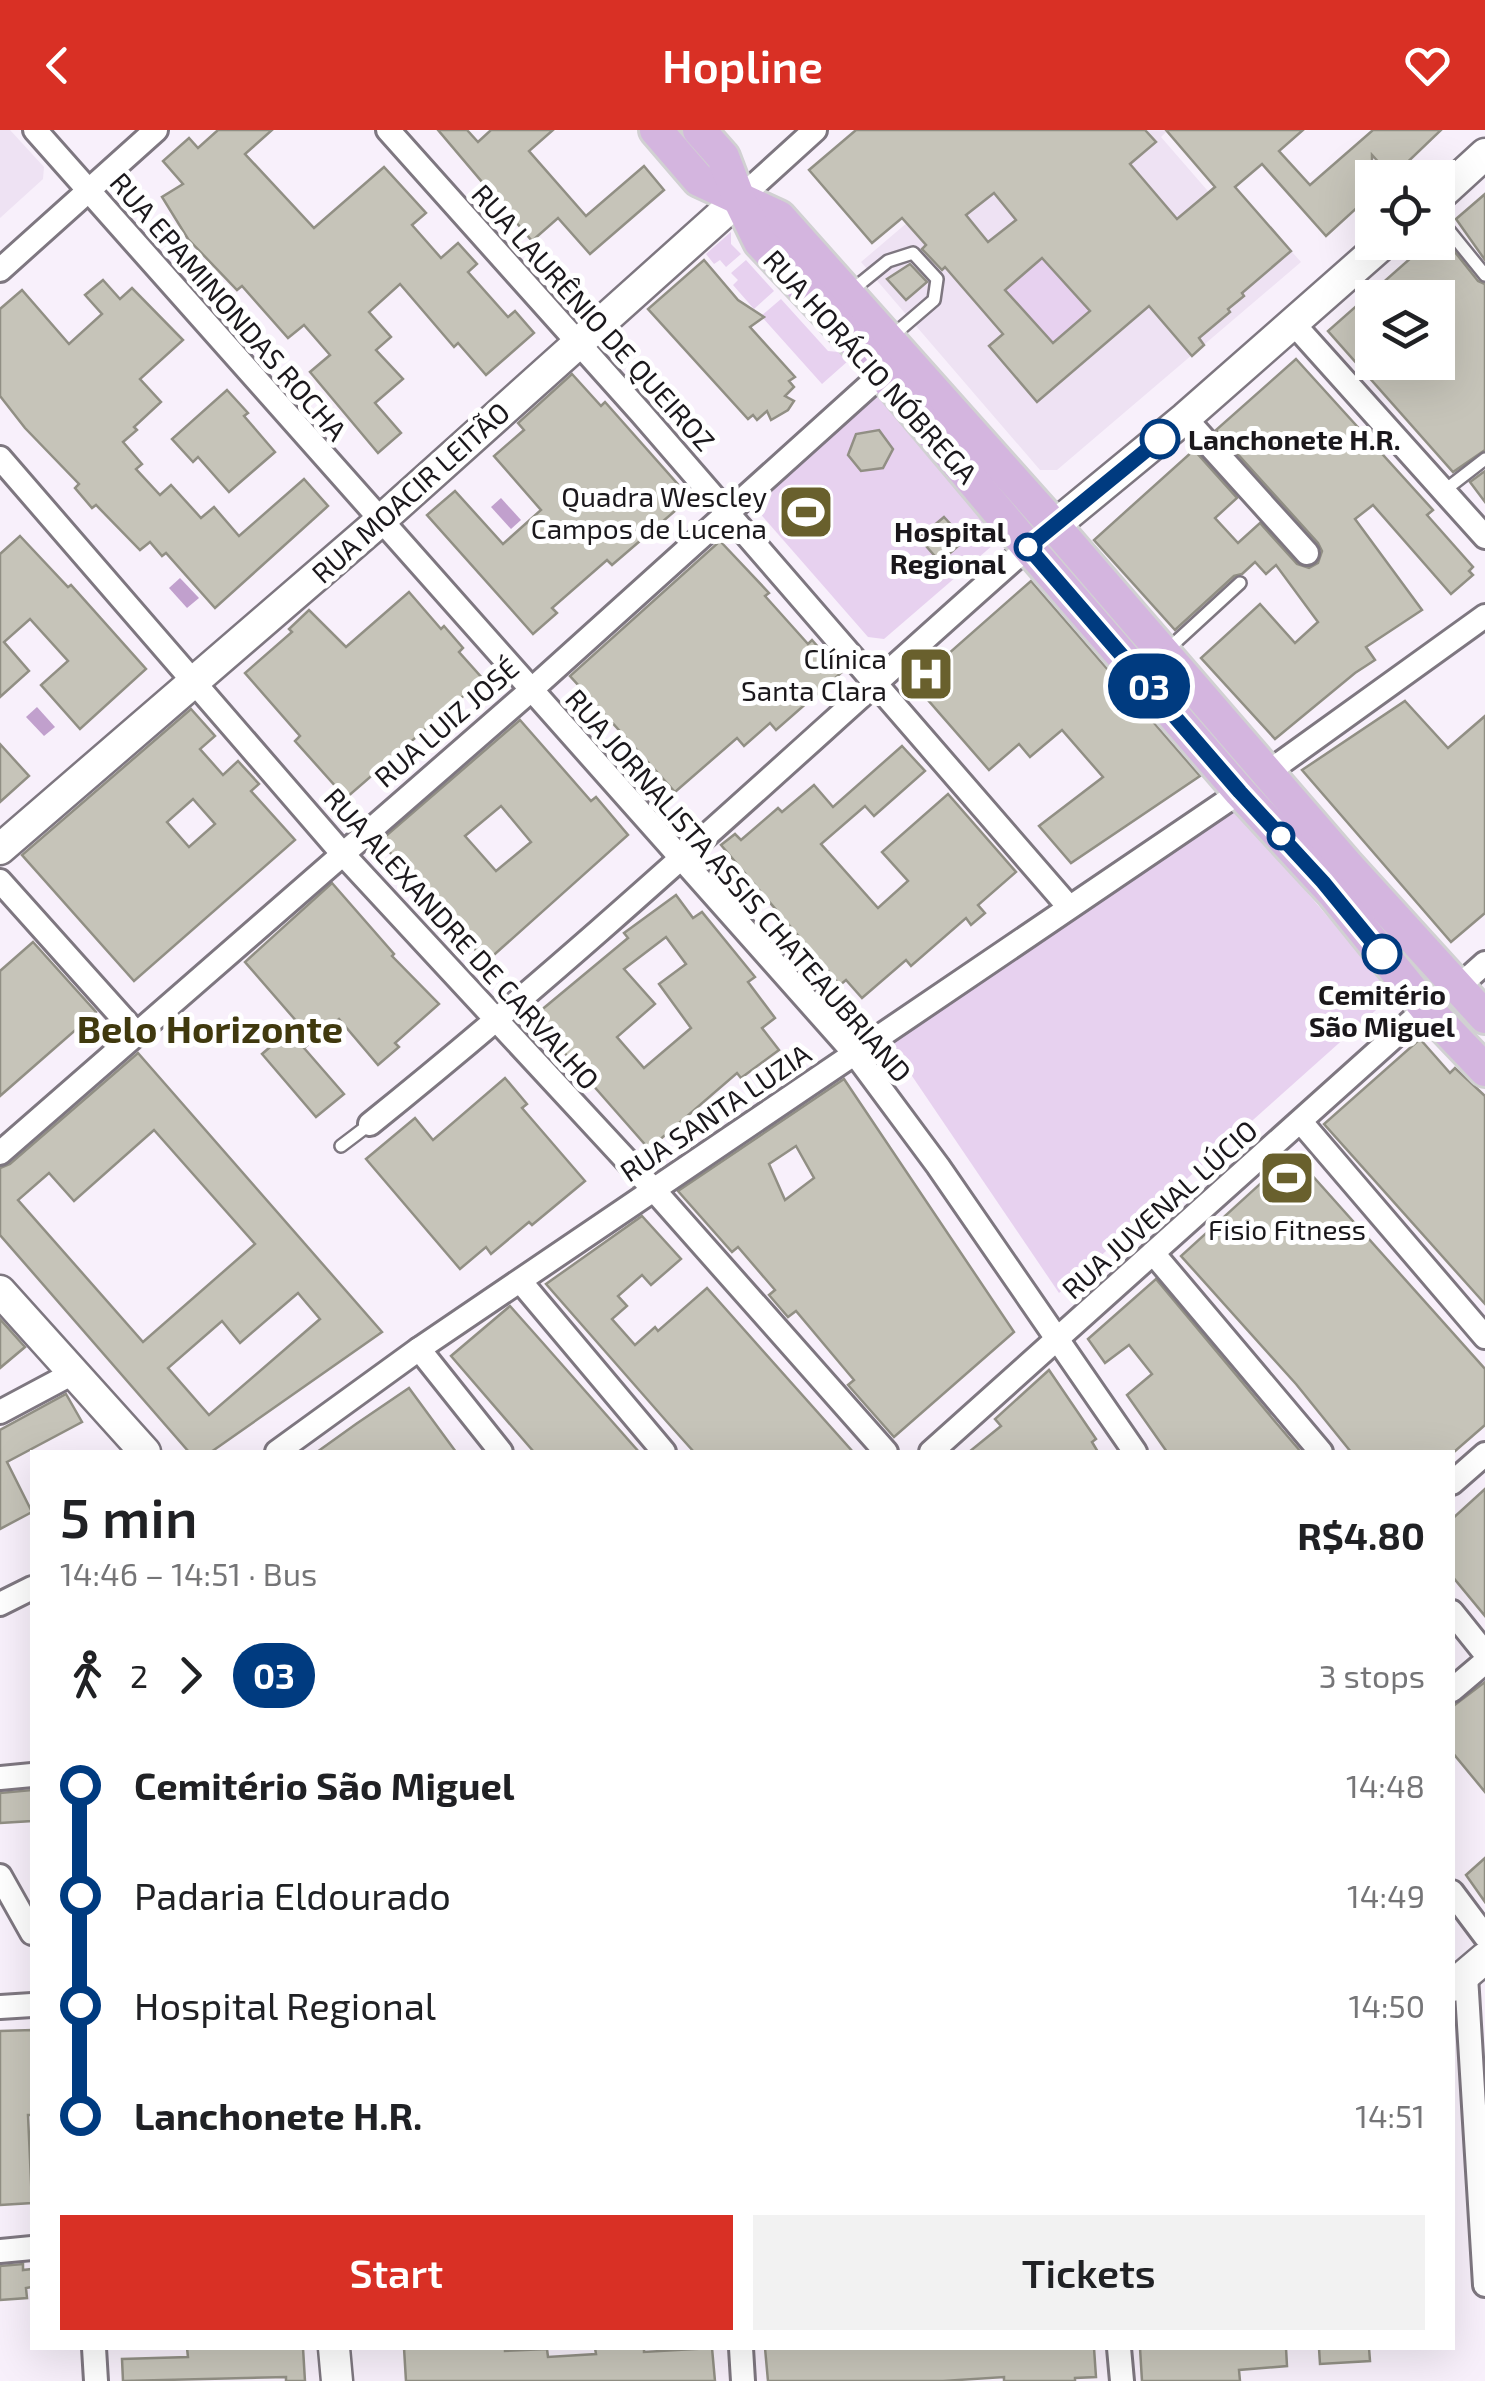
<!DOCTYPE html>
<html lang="en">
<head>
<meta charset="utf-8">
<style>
	:root { --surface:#fff; --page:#f2f2f2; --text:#202124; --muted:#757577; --accent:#d93025 }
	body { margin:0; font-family:"Exo 2",sans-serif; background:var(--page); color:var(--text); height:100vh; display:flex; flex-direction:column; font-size:38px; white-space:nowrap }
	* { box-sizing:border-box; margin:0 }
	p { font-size:32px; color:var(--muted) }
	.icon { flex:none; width:55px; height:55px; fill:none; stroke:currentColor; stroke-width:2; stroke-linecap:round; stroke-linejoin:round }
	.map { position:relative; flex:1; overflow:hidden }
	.drawer { position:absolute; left:30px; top:1320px; width:1425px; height:900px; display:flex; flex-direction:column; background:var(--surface); border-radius:0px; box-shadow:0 10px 40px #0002 }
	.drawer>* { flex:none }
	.badge { padding:0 20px; border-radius:32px; font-size:35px; line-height:65px }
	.controls { position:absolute; left:1355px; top:30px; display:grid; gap:20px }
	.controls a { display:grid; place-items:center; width:100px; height:100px; border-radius:0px; background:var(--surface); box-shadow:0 10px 40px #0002; font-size:50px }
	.map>.badge { position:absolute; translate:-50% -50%; box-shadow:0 0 0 5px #fff }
	.legs { display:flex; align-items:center; gap:15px; height:110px; padding:0 30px; font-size:32px }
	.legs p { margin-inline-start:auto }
	.head { display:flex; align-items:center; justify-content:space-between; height:170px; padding:0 30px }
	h1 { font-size:55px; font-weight:600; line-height:75px }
	.action { display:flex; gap:20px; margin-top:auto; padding:20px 30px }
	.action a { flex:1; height:115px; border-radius:0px; background:var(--accent); color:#fff; font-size:40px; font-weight:600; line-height:115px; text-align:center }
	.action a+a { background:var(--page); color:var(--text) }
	ul { padding:0 30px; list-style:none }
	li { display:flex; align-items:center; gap:35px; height:110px; font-size:38px }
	li i { display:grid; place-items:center; width:15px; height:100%; margin:0 12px; background:currentColor }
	li i::after { content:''; width:25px; height:25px; margin:-12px; border:8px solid; border-radius:50%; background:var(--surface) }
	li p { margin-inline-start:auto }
	li:first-child i { background:linear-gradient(#0000 50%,currentColor 0) }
	li:last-child i { background:linear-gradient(currentColor 50%,#0000 0) }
	header { display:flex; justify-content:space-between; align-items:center; height:130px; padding:0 30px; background:var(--accent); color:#fff; font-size:45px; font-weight:600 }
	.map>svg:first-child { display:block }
</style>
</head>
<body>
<header><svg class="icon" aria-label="back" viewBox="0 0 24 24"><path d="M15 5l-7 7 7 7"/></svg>Hopline<svg class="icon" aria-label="heart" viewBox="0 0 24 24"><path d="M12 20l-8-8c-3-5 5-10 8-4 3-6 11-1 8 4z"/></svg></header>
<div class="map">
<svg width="1485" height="2251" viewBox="0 0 1485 2251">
	<rect width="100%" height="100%" fill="#f8f0fb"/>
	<g fill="#eee2f3">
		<polygon points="0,0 10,0 44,37 43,49 0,88"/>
		<polygon points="1016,0 1168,0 1161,7 1233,90 1251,76 1301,132 1057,340 1040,340 861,132"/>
	</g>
	<g fill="#e7d1ef">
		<polygon points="731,102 731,114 741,124 726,137 720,130 714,134 706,124"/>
		<polygon points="1042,128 1090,181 1053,213 1005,160"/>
		<polygon points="746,130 774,161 754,179 733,155 738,150 731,143"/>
		<polygon points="781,169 828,221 839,222 848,231 822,254 761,186"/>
		<polygon points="882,264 999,402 1000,409 884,509 868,507 757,380 754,372 874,265"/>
		<polygon points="1233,676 1394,864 1059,1163 889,912"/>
	</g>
	<g fill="#c1a0cd">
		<polygon points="501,368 521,390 511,399 491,377"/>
		<polygon points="180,448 199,468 187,478 169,458"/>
		<polygon points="37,577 55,597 44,606 26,587"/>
	</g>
	<g fill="#c6c4b9" stroke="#918f84" stroke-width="2.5" fill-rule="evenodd">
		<polygon points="218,0 272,0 245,24 314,98 384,37 426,83 412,95 441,128 458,113 477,134 468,142 508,187 515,181 534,203 486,245 458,213 454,217 400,154 369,182 391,207 376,220 403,249 375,273 401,303 378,323 310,242 330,225 304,195 288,208 242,156 237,160 188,109 162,67 183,54 163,31 189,8 198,18"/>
		<polygon points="438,0 467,0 478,12 491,0 553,0 529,21 586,86 644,36 664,60 590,124 558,88 532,111"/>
		<path d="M856 0H1145L1156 12 1130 34 1177 89 1215 57 1166 0H1303L1279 21 1310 55 1373 0H1441L1392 47 1372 25V64L1326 106 1262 34 1235 57 1291 121 1242 163 1244 166 1228 179 1230 182 1199 208 1204 215 1192 226 1149 176 1037 272 989 216 1003 204 945 137 942 140 922 119 926 115 902 88 872 113 809 40ZM994 63 1016 90 988 112 966 85ZM1042 128 1090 181 1053 213 1005 160Z"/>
		<polygon points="1485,64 1485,130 1456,89"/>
		<path d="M1429 112H1447L1478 151 1485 154V320L1453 342 1328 201ZM1372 168H1438V212L1442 217 1438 220V232H1372Z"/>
		<polygon points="704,130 738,170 764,187 750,197 795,247 789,251 794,257 785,266 794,271 788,280 771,290 767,281 757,290 753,285 748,289 648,179"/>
		<polygon points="910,134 927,152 906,170 887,149"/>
		<polygon points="103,150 120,169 132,158 183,210 140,249 161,272 134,297 137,300 123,312 142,334 136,339 160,365 171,355 201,388 214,377 239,406 304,349 328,376 215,478 166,423 162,426 150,412 140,420 96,375 92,378 75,358 79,354 25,298 0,266 0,179 22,160 69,214 102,184 85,165"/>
		<polygon points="1296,229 1433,380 1427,385 1473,437 1469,441 1473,445 1451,464 1373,375 1355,389 1422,480 1366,517 1375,530 1355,543 1275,609 1201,528 1260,474 1295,513 1318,492 1276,435 1266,444 1255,432 1242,444 1234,446 1175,500 1094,410 1194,320 1237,368 1215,388 1238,413 1260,393 1297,434 1309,438 1318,433 1322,421 1318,413 1216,300"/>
		<polygon points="572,244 601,276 605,272 690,368 612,435 607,430 552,478 557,483 533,504 427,385 455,361 503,414 541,380 494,326 524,300 518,293"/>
		<polygon points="227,260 248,283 244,286 275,322 229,362 198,327 193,332 172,309"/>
		<polygon points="879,300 893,319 883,338 861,341 848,325 856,304"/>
		<polygon points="1485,341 1485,372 1470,352"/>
		<polygon points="944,387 965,410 940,432 919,408"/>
		<polygon points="20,406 68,457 71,455 146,539 80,599 41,555 68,531 30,489 4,512 29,541 0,567 0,424"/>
		<polygon points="720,411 769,463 765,466 808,514 812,510 841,543 776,600 770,593 744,616 737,608 675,662 570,546"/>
		<polygon points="1031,451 1200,646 1071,733 1039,696 1103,647 1062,600 1030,627 1019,614 989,640 914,554"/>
		<polygon points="409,462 441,499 444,496 463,518 459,522 483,549 346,668 295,611 300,606 245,543 292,502 289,499 309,480 346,517"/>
		<polygon points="1405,571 1448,618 1485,586 1485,783 1451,812 1302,640"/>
		<path d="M191 579 215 606 200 619 223 645 238 631 259 654 251 661 295 710 134 851 22 725ZM193 669 215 694 189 717 167 692Z"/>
		<path d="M520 590 591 671 596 667 628 705 486 832 380 711ZM501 676 531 712 496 741 465 706Z"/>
		<polygon points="0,614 29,646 0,672"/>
		<polygon points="902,616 925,641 874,686 865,676 821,714 878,778 908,751 882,722 948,664 1016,742 978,775 985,783 971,795 966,788 911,836 906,830 862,868 846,850 840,855 721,715 735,704 741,710 778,678 782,682 814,655 833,677"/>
		<polygon points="332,753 394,824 392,826 439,874 395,913 399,917 378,935 339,889 304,918 344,964 316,987 262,924 298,893 245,832"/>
		<path d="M676 765 693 788 702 782 755 847 748 852 775 888 762 898 779 920 741 948 737 943 649 1019 533 887 628 808 624 803ZM666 807 686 834 659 854 691 898 644 938 617 907 655 874 624 839Z"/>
		<polygon points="33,812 96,882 0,966 0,841"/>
		<polygon points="1420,909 1450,943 1455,938 1485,966 1485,1174 1324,994"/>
		<path d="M138 923 382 1202 211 1322H189L0 1105V1038L10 1034ZM154 1000 255 1114 143 1212 18 1070 49 1043 74 1071ZM298 1163 320 1189 209 1285 168 1238 222 1191 240 1213Z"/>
		<polygon points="505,948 527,974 522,978 585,1051 532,1095 529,1092 491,1124 486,1117 460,1139 366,1029 415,988 433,1010"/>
		<path d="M844 949 1014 1202 894 1307 848 1255 854 1250 796 1181 788 1187 769 1165 775 1160 738 1117 732 1122 678 1061ZM796 1016 814 1048 785 1070 769 1034Z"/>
		<polygon points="1293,1024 1485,1239 1485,1295 1454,1322 1351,1322 1296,1254 1181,1126"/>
		<polygon points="642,1086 681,1129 651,1155 642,1145 618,1166 627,1176 612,1189 635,1215 655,1197 658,1201 707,1158 853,1322 694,1322 668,1293 546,1154"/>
		<polygon points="1156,1149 1278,1295 1301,1322 1167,1322 1127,1265 1152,1244 1129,1215 1105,1233 1088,1209"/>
		<polygon points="510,1176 542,1212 639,1322 534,1322 451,1226"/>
		<polygon points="0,1189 25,1217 0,1238"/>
		<polygon points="1049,1240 1096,1309 1092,1312 1098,1322 969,1322 1001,1296 995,1289"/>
		<polygon points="409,1258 456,1322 317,1322 356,1294"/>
		<polygon points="66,1264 82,1292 7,1332 32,1382 0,1399 0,1300"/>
		<polygon points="1485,1359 1485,1486 1452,1446 1452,1389"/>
		<polygon points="1485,1552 1485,1662 1452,1622 1452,1577"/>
		<polygon points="32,1660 32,1691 0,1693 0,1663"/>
		<polygon points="1485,1728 1485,1772 1466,1745"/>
		<polygon points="32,1900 32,1985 28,1985 32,2073 0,2075 0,1901"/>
		<polygon points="23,2134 23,2140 32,2139 32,2157 26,2158 27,2168 0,2170 0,2136"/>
		<polygon points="187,2218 303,2218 305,2251 286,2251 286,2247 123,2251 122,2229 188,2227"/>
		<polygon points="404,2218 505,2218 505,2221 547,2219 548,2227 596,2224 595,2218 644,2218 644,2222 712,2218 715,2251 406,2251"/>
		<polygon points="765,2218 1094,2218 1096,2247 1075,2248 1075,2251 1004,2251 1004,2247 943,2251 768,2251"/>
		<polygon points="1140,2218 1286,2218 1287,2236 1239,2240 1240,2251 1142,2251"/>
		<polygon points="1319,2218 1369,2218 1370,2231 1320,2234"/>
	</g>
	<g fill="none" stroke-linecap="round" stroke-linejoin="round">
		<g stroke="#7e7780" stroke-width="16">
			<g id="lane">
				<polyline points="1438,87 1485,145"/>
				<polyline points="851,161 888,131 913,123 937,149 934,170 891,207"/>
				<polyline points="1445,360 1485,329"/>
				<polyline points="1166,521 1240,453"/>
				<polyline points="341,1016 370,994"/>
			</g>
		</g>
		<g stroke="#7e7780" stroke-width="28">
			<g id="street">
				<polyline points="35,0 855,924 938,1036 1135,1322"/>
				<polyline points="388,0 641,283 1069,777"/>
				<polyline points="739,69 815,0"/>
				<polyline points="0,140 156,0"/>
				<polyline points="1292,192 1485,407"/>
				<polyline points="1185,288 1307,423"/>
				<polyline points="0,328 341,722 654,1060 886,1322"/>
				<polyline points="1267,643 1485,486"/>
				<polyline points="0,751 137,904"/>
				<polyline points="1457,858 1485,833"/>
				<polyline points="1301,992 1485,1207"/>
				<path d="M370 994C598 811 809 610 1028 417"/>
				<polyline points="0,1023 530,561 883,243"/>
				<polyline points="1153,1123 1321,1322"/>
				<polyline points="521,1152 664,1322"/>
				<polyline points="419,1219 501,1322"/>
				<polyline points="0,1282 75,1242"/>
				<polyline points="277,1322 419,1219 1240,662"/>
				<polyline points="931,1322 1426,878"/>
				<polyline points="1452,1353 1485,1324"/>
				<polyline points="0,1474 32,1458"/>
				<polyline points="1452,1482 1485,1523"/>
				<polyline points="1452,1560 1485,1532"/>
				<polyline points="0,1648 32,1645"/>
				<polyline points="0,1746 32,1803"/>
				<polyline points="1452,1762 1485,1806"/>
				<polyline points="1466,1846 1485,2155"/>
				<polyline points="0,1877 32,1875"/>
				<polyline points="0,2121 32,2118"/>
				<polyline points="94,2218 96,2251"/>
				<polyline points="741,2218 743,2251"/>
				<polyline points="1119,2218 1122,2251"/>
			</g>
		</g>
		<g stroke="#7e7780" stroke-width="35">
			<g id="secondary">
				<polyline points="1438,67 1485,24"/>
				<polyline points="1054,396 1185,288 1385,112"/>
				<polyline points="0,719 380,391 739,69"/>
				<polyline points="0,1161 145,1322"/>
				<polyline points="1452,1856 1485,1828"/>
				<polyline points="334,2218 337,2251"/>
			</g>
		</g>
		<g stroke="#d1d1d2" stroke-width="38">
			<g id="primary">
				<polyline points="656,0 699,50 779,87 1042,382 1346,734 1485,887"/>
				<polyline points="699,0 723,27 739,69 760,112 866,224 1028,417 1240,662 1333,763 1426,878 1485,940"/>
			</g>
		</g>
		<use href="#lane" stroke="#fff" stroke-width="11"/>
		<use href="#street" stroke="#fff" stroke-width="22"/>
		<use href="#secondary" stroke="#fff" stroke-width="30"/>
		<use href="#primary" stroke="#d4b5df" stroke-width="32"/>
	</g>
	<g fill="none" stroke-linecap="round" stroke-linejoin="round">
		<g stroke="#fff" stroke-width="22">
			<polyline id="line-1" points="1160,309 1028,417 1240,662 1323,752 1382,824"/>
		</g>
		<use href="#line-1" stroke="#003b80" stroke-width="15"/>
	</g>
	<defs>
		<g id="stadium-square" transform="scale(2.875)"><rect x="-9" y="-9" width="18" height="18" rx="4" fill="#69602d" stroke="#fff"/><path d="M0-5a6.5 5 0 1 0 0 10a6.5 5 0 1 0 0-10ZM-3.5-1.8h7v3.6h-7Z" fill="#fff"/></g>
		<g id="hospital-square" transform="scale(2.875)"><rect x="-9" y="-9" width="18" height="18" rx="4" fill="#69602d" stroke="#fff"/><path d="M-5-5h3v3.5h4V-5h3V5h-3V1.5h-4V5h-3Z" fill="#fff"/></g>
	</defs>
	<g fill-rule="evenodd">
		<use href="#stadium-square" x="806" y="382"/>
		<use href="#hospital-square" x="926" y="544"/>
		<use href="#stadium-square" x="1287" y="1048"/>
	</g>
	<g fill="#fff" stroke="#003b80" stroke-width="5">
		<circle cx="1160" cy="309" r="18"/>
		<circle cx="1028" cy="417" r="12"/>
		<circle cx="1281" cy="706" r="12"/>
		<circle cx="1382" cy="824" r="18"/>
	</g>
	<g text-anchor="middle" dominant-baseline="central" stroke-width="10" stroke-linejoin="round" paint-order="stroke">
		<g font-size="28" fill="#1b181c" stroke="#fff">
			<text transform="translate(229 176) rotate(49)">RUA EPAMINONDAS ROCHA</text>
			<text transform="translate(594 187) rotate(48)">RUA LAURÊNIO DE QUEIROZ</text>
			<text transform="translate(871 236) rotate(48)">RUA HORÁCIO NÓBREGA</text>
			<text transform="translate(410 362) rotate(-42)">RUA MOACIR LEITÃO</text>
			<text transform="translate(446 592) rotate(-41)">RUA LUIZ JOSÉ</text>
			<text transform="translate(739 755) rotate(49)">RUA JORNALISTA ASSIS CHATEAUBRIAND</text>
			<text transform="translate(462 808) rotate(48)">RUA ALEXANDRE DE CARVALHO</text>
			<text transform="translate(715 982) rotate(-34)">RUA SANTA LUZIA</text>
			<text transform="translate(1159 1079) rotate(-42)">RUA JUVENAL LÚCIO</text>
		</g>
		<g font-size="28" font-weight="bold" fill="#1b181c" stroke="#fff" text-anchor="start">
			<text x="1188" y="309">Lanchonete H.R.</text>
			<text x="1006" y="401" text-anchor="end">Hospital<tspan x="1006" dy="32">Regional</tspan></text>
			<text x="1382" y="864" text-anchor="middle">Cemitério<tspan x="1382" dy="32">São Miguel</tspan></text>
		</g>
		<g font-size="28" fill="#1b181c" stroke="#fff" text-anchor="end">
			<text x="767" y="366">Quadra Wescley<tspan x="767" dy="32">Campos de Lucena</tspan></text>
			<text x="887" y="528">Clínica<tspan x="887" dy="32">Santa Clara</tspan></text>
			<text x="1287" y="1099" text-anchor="middle">Fisio Fitness</text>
		</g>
		<g font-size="38" font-weight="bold" fill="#40390e" stroke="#fff">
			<text x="210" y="898">Belo Horizonte</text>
		</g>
	</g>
</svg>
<div class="controls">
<a><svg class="icon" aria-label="locate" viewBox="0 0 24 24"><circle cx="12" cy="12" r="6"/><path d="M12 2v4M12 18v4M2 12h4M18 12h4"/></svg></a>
<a><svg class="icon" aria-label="layers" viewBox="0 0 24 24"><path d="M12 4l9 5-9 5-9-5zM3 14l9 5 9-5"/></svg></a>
</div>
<b class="badge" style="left:1149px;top:556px;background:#003b80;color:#fff">03</b>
<section class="drawer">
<div class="head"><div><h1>5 min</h1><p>14:46 – 14:51 · Bus</p></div><b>R$4.80</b></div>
<div class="legs"><svg class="icon" aria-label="walk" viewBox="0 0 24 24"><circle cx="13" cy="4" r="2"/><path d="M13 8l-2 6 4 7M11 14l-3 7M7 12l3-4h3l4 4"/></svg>2<svg class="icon" aria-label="forward" viewBox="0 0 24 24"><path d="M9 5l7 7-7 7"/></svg><b class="badge" style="background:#003b80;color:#fff">03</b><p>3 stops</p></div>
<ul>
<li><i style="color:#003b80"></i><b>Cemitério São Miguel</b><p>14:48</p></li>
<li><i style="color:#003b80"></i><span>Padaria Eldourado</span><p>14:49</p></li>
<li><i style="color:#003b80"></i><span>Hospital Regional</span><p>14:50</p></li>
<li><i style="color:#003b80"></i><b>Lanchonete H.R.</b><p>14:51</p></li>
</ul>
<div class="action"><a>Start</a><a>Tickets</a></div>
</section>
</div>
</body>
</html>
